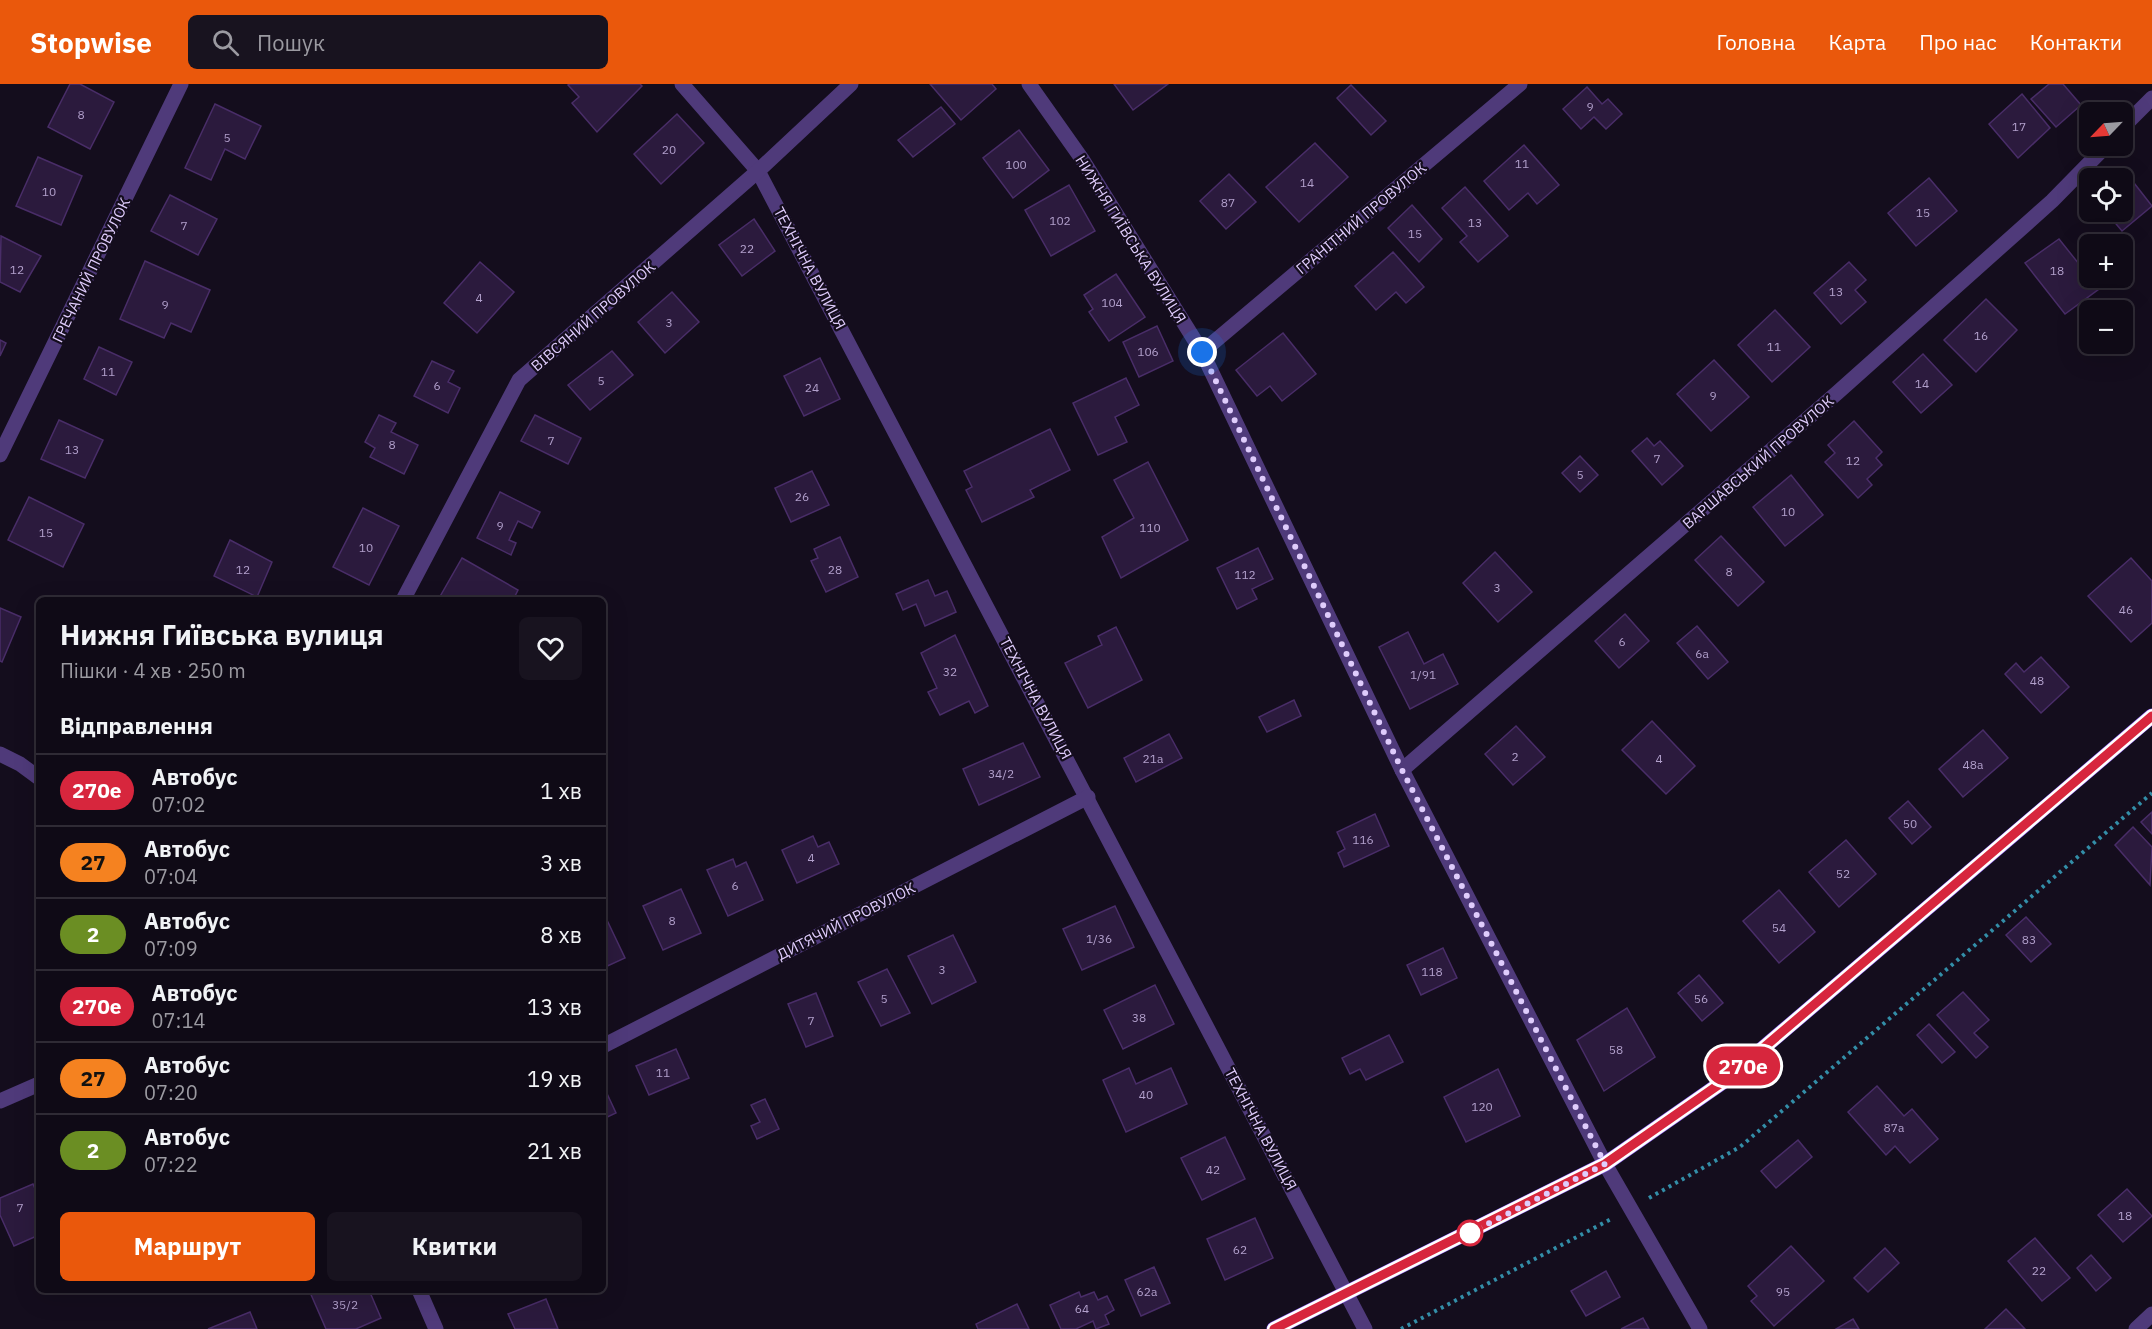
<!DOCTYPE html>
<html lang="uk">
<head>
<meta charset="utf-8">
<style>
	:root { --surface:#0f0a16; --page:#18131f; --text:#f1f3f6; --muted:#9b9aa1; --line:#2f2b35; --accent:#ea580c }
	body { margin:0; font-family:"IBM Plex Sans",sans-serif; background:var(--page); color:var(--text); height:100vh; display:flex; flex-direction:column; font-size:22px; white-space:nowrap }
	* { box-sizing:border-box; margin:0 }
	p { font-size:20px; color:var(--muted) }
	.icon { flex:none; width:33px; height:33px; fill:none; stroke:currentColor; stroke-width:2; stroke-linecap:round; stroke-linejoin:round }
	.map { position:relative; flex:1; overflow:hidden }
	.details { position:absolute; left:36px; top:513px; width:570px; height:696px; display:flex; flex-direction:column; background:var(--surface); border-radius:9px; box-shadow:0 6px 24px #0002,0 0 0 2px var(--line) }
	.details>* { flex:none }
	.badge { padding:0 12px; border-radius:20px; font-size:21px; line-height:39px }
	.needle { width:39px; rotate:245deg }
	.tools { position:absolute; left:2079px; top:18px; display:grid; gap:12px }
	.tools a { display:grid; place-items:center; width:54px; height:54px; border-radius:9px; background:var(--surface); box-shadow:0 6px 24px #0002,0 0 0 2px var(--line); font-size:30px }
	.you { position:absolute; width:30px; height:30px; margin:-15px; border:4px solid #fff; border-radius:50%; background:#1a73e8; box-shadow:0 0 0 9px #1a73e833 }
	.map>.badge { position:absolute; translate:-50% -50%; box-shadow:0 0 0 3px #fff }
	h2 { padding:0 24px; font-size:22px; line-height:54px }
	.round { display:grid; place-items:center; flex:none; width:63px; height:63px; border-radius:9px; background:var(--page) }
	.overview { display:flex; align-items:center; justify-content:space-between; height:102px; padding:0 24px }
	h1 { font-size:28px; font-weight:700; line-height:45px }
	.cta { display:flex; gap:12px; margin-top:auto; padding:12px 24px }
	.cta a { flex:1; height:69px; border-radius:9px; background:var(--accent); color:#fff; font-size:24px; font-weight:700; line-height:69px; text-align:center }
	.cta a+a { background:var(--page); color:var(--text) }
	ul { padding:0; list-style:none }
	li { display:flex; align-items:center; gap:18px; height:72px; padding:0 24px; border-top:2px solid var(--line) }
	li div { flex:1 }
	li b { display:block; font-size:22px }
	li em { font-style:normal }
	li .badge { min-width:66px; font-weight:700; text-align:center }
	header { display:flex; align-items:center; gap:36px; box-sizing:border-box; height:84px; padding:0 30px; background:var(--accent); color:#fff }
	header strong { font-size:28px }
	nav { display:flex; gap:33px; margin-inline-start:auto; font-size:21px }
	.search { width:420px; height:54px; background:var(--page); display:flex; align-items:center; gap:15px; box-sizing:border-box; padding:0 21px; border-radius:9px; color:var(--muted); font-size:22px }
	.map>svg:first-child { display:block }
</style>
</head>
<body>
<header>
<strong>Stopwise</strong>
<div class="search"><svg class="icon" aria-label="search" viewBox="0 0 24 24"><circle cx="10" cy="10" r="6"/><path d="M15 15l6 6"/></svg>Пошук</div>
<nav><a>Головна</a><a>Карта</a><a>Про нас</a><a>Контакти</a></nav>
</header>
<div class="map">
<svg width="2152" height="1245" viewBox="0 0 2152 1245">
	<rect width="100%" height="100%" fill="#140d1d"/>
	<g fill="#2b1a3d" stroke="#492d68" stroke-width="1.5">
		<polygon points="70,0 80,0 114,18 90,65 48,43"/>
		<polygon points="570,0 640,0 642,2 597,48 572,19 579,13 568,1"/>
		<polygon points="930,0 992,0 996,5 961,36"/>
		<polygon points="1114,0 1168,0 1133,26"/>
		<polygon points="2049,0 2063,0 2081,21 2056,43 2031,15"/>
		<polygon points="1351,1 1386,37 1371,51 1337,14"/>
		<polygon points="1587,3 1602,20 1608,15 1622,30 1606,45 1594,33 1581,45 1563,25"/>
		<polygon points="2022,10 2050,44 2018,74 1989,40"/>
		<polygon points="215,20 261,42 245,75 225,65 211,96 185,84"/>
		<polygon points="941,23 955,40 913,73 898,56"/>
		<polygon points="677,30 704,59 661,100 634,70"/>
		<polygon points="1019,46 1049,86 1013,114 983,74"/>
		<polygon points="1315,59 1348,93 1299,138 1266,103"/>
		<polygon points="1524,61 1559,101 1537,120 1528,109 1509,126 1484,97"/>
		<polygon points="38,73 82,92 61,141 16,122"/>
		<polygon points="1229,90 1256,118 1226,145 1200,117"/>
		<polygon points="2127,90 2152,122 2122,147 2106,128 2122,128 2122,94"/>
		<polygon points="1929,94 1957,127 1916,162 1888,129"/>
		<polygon points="1069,101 1095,147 1051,172 1025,126"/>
		<polygon points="1465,103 1508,152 1478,178 1460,158 1467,152 1442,124"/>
		<polygon points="170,111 217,135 198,171 151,147"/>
		<polygon points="1412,121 1442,155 1419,178 1388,144"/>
		<polygon points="754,135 775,167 742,192 719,161"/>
		<polygon points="1,152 41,172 20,208 0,198"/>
		<polygon points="2059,155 2099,205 2065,230 2025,179"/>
		<polygon points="1393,168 1424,203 1406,219 1396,208 1376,226 1355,202"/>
		<polygon points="145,177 210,206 191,248 171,239 164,254 120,235"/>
		<polygon points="480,178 514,208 477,249 444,219"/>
		<polygon points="1849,178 1866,196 1855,206 1866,218 1841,240 1814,209"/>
		<polygon points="1116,190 1145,233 1109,257 1089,228 1093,225 1084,211"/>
		<polygon points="672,208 699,238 665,269 638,238"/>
		<polygon points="1986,215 2017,246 1976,288 1944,256"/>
		<polygon points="1775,226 1810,263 1772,298 1738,261"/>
		<polygon points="1157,242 1173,277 1139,293 1123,258"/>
		<polygon points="1283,249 1316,290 1282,317 1270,302 1257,312 1236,286"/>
		<polygon points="0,256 6,259 0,272"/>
		<polygon points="99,263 132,278 116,311 84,295"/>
		<polygon points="612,267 633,291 590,326 568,301"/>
		<polygon points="1923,270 1952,301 1921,329 1893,298"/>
		<polygon points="820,274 840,315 804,332 784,292"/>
		<polygon points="1714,276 1749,313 1711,347 1677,310"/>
		<polygon points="432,277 454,287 448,298 460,304 448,329 414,312"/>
		<polygon points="1126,294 1139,321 1115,333 1127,358 1098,371 1073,319"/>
		<polygon points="379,331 396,339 391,348 418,361 404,390 370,373 375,364 365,358"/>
		<polygon points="535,331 581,354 568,380 521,357"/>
		<polygon points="59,336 103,356 85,394 41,375"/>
		<polygon points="1854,337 1882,368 1876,374 1882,381 1867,395 1872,401 1858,414 1825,378 1835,369 1828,361"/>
		<polygon points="1050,345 1070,386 1030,406 1034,413 982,438 966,406 972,403 964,387"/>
		<polygon points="1647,354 1654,362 1660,357 1683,382 1662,401 1632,367"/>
		<polygon points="1580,372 1598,391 1580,408 1562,389"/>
		<polygon points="1148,378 1188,456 1121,494 1102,453 1134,434 1114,396"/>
		<polygon points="812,387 829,421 791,438 775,404"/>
		<polygon points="1791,391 1823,431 1785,462 1753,423"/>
		<polygon points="500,408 540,428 532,444 518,437 509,456 516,459 511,471 477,454"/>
		<polygon points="29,413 84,440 63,483 8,456"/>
		<polygon points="363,424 399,442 369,501 333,483"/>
		<polygon points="1721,452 1764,498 1738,522 1695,476"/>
		<polygon points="840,453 858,493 826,508 811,477 818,474 814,465"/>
		<polygon points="230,456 272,478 257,513 214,492"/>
		<polygon points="1258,464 1273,495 1252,505 1257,515 1237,525 1217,484"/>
		<polygon points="1495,468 1532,508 1498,538 1463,499"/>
		<polygon points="462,474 518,506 513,516 438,516"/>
		<polygon points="2131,474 2152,497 2152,539 2131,558 2088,512"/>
		<polygon points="928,496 935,512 947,507 956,528 925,542 916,520 903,526 896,510"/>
		<polygon points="0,524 21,533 2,578 0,577"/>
		<polygon points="1625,530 1649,557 1619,584 1595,557"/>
		<polygon points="1697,542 1728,578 1708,595 1677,559"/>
		<polygon points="1116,543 1142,596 1088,624 1065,579 1102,561 1098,552"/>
		<polygon points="1408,548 1424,580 1443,570 1458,600 1410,625 1379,563"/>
		<polygon points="955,551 988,622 975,629 969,617 940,631 928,608 937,604 921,569"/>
		<polygon points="2041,573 2069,603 2041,629 2005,590 2016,579 2024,588"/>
		<polygon points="1294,616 1301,632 1267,648 1259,633"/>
		<polygon points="1652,637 1695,682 1666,710 1622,666"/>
		<polygon points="1516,642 1545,673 1513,701 1485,670"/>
		<polygon points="1983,646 2008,674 1963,713 1939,685"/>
		<polygon points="1169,650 1182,674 1136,698 1124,674"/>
		<polygon points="1023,659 1040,693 979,721 963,685"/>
		<polygon points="1908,717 1931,743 1912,760 1889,734"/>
		<polygon points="2152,728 2152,750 2141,738"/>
		<polygon points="1375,730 1389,762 1344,783 1338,769 1345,765 1337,748"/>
		<polygon points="2133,743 2152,763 2150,801 2115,761"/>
		<polygon points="813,752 818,763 829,758 839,780 797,799 782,766"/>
		<polygon points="1846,756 1876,790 1839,823 1809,788"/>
		<polygon points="733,775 736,783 746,778 763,816 728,832 707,786"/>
		<polygon points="681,805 701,849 663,866 643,822"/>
		<polygon points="1779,806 1815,848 1779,879 1743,837"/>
		<polygon points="1115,822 1134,863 1082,886 1063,845"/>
		<polygon points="605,832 625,874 603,884 603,833"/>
		<polygon points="2026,833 2051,860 2031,878 2006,851"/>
		<polygon points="953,851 976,898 932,920 908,872"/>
		<polygon points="1443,864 1457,894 1421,911 1407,881"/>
		<polygon points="887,885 910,929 881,942 858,898"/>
		<polygon points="1699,891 1723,919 1702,937 1678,909"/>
		<polygon points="1155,901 1174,940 1123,965 1104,926"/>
		<polygon points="1963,908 1989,936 1974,949 1988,963 1976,974 1937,931"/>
		<polygon points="816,909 833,952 806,963 788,920"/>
		<polygon points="1627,924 1655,973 1604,1007 1577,956"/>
		<polygon points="1929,940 1955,968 1942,979 1917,951"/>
		<polygon points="1389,951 1403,978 1366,996 1360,985 1350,990 1342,974"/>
		<polygon points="676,965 689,994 649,1011 636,982"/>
		<polygon points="1129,984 1136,1000 1171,984 1187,1020 1126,1048 1103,996"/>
		<polygon points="1498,985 1520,1032 1466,1058 1444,1013"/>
		<polygon points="603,1001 616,1029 603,1035"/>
		<polygon points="1877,1002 1904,1032 1912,1025 1938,1055 1910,1079 1895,1062 1886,1071 1848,1028"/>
		<polygon points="765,1015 779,1045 757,1055 751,1042 760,1038 751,1021"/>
		<polygon points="1225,1053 1245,1095 1202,1116 1181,1074"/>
		<polygon points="1798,1056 1812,1073 1776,1104 1761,1087"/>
		<polygon points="33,1100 39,1114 39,1151 14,1162 0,1131 0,1114"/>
		<polygon points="2127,1105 2152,1132 2123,1158 2098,1131"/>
		<polygon points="1255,1134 1273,1174 1225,1196 1207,1155"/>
		<polygon points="2035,1154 2070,1194 2042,1217 2008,1177"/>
		<polygon points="1791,1162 1824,1197 1774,1242 1751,1217 1757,1212 1748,1202"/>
		<polygon points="1885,1164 1899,1179 1868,1208 1854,1194"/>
		<polygon points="2091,1171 2111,1194 2096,1207 2077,1184"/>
		<polygon points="1154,1183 1170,1219 1141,1232 1125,1196"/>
		<polygon points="1606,1187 1620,1213 1586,1232 1571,1207"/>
		<polygon points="309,1206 369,1206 381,1234 356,1245 326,1245"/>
		<polygon points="1079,1208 1081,1213 1094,1208 1098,1216 1107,1212 1114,1226 1105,1231 1109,1240 1096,1245 1093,1237 1076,1245 1061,1245 1050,1221"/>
		<polygon points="546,1215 558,1245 515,1245 508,1230"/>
		<polygon points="1017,1220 1029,1245 978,1245 976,1240"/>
		<polygon points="2006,1225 2025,1245 1985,1245"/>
		<polygon points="250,1228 257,1245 208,1245"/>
		<polygon points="1643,1234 1649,1245 1621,1245"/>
		<polygon points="1853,1235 1859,1245 1836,1245"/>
	</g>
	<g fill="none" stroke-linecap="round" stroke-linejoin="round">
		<g stroke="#338ea8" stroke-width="4" stroke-dasharray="3 4.5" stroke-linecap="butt">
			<polyline points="1649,1114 1740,1063 2152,709"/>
			<polyline points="1401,1245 1613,1134"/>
		</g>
		<g stroke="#4f3a7a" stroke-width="15">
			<polyline points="682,0 758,87 1365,1245"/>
			<polyline points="1029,0 1082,75 1202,268 1402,686 1605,1080 1700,1245"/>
			<polyline points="2122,44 2152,14"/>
			<polyline points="1202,268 1520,0"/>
			<polyline points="0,371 181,0"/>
			<polyline points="403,516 519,296 758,87 851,0"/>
			<polyline points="0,670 20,680 39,694"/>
			<polyline points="1402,686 1837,309 2052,117 2106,62"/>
			<polyline points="603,962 1088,713"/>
			<polyline points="0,1017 39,1000"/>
			<polyline points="419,1206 436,1245"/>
			<polyline points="2136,1245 2152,1230"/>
		</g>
		<polyline stroke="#9468f7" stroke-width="15" points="1274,1245 1605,1080 1727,995 2152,632"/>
	</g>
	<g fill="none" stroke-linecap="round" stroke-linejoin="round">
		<g stroke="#fff" stroke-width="14">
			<polyline id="line" points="1274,1245 1605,1080 1727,995 2152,632"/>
		</g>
		<use href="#line" stroke="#d7263d" stroke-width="9"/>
		<polyline stroke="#dfccfc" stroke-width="6" stroke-dasharray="0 10.8" points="1202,268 1402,686 1605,1080 1470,1149"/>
	</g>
	<circle fill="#fff" stroke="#d7263d" stroke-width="3" cx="1470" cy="1149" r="12"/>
	<g text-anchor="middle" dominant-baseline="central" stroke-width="4.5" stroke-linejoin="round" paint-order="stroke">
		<g font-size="12" fill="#b2a0cc">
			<text x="1590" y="22">9</text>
			<text x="81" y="30">8</text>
			<text x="2019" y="42">17</text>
			<text x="227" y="53">5</text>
			<text x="669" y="65">20</text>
			<text x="1522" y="79">11</text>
			<text x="1016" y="80">100</text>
			<text x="1307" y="98">14</text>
			<text x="49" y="107">10</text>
			<text x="1228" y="118">87</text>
			<text x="1923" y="128">15</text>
			<text x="1060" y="136">102</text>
			<text x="1475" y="138">13</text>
			<text x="184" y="141">7</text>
			<text x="1415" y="149">15</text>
			<text x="747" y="164">22</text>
			<text x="17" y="185">12</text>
			<text x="2057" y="186">18</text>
			<text x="1836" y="207">13</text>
			<text x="479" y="213">4</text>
			<text x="1112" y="218">104</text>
			<text x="165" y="220">9</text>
			<text x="669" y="238">3</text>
			<text x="1981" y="251">16</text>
			<text x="1774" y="262">11</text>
			<text x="1148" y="267">106</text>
			<text x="108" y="287">11</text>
			<text x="601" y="296">5</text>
			<text x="1922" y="299">14</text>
			<text x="437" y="301">6</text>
			<text x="812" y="303">24</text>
			<text x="1713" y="311">9</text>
			<text x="551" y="356">7</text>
			<text x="392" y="360">8</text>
			<text x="72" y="365">13</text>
			<text x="1657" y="374">7</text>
			<text x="1853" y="376">12</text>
			<text x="1580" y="390">5</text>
			<text x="802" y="412">26</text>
			<text x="1788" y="427">10</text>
			<text x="500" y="441">9</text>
			<text x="1150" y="443">110</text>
			<text x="46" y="448">15</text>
			<text x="366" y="463">10</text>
			<text x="243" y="485">12</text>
			<text x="835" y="485">28</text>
			<text x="1729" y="487">8</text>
			<text x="1245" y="490">112</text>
			<text x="1497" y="503">3</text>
			<text x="2126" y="525">46</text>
			<text x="1622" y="557">6</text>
			<text x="1702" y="569">6а</text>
			<text x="950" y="587">32</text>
			<text x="1423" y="590">1/91</text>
			<text x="2037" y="596">48</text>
			<text x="1515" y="672">2</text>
			<text x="1153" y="674">21а</text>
			<text x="1659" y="674">4</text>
			<text x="1973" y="680">48а</text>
			<text x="1001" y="689">34/2</text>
			<text x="1910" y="739">50</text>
			<text x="1363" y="755">116</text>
			<text x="811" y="773">4</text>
			<text x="1843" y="789">52</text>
			<text x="735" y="801">6</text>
			<text x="672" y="836">8</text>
			<text x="1779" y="843">54</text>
			<text x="1099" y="854">1/36</text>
			<text x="2029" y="855">83</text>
			<text x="942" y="885">3</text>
			<text x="1432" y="887">118</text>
			<text x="884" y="914">5</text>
			<text x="1701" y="914">56</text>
			<text x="1139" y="933">38</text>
			<text x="811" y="936">7</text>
			<text x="1616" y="965">58</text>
			<text x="663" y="988">11</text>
			<text x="1146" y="1010">40</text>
			<text x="1482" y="1022">120</text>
			<text x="1894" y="1043">87а</text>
			<text x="1213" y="1085">42</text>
			<text x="20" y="1123">7</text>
			<text x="2125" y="1131">18</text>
			<text x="1240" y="1165">62</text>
			<text x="2039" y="1186">22</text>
			<text x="1147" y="1207">62а</text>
			<text x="1783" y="1207">95</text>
			<text x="345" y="1220">35/2</text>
			<text x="1082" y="1224">64</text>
		</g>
		<g font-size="15" fill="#dfccfc" stroke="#140d1d">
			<text transform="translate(1361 134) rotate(-40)">ГРАНІТНИЙ ПРОВУЛОК</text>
			<text transform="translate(1131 155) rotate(58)">НИЖНЯ ГИЇВСЬКА ВУЛИЦЯ</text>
			<text transform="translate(810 184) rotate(62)">ТЕХНІЧНА ВУЛИЦЯ</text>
			<text transform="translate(91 186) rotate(-64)">ГРЕЧАНИЙ ПРОВУЛОК</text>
			<text transform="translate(593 232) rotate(-41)">ВІВСЯНИЙ ПРОВУЛОК</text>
			<text transform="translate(1758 378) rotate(-41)">ВАРШАВСЬКИЙ ПРОВУЛОК</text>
			<text transform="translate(1036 614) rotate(62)">ТЕХНІЧНА ВУЛИЦЯ</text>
			<text transform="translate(846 837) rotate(-27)">ДИТЯЧИЙ ПРОВУЛОК</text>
			<text transform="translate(1261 1045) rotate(62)">ТЕХНІЧНА ВУЛИЦЯ</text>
		</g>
	</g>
</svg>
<div class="tools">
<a><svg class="needle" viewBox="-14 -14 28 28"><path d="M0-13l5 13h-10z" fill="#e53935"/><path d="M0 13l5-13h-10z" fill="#9b9aa1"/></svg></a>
<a><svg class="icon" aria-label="locate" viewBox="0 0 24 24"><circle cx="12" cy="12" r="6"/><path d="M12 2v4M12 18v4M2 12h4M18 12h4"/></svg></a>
<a>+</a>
<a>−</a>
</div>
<div class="you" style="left:1202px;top:268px"></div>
<b class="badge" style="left:1743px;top:982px;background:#d7263d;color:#fff">270е</b>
<section class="details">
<div class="overview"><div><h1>Нижня Гиївська вулиця</h1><p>Пішки · 4 хв · 250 m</p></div><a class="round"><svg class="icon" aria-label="heart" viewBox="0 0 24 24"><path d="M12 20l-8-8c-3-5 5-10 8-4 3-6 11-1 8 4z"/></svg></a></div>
<h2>Відправлення</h2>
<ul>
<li><span class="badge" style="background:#d7263d;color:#fff">270е</span><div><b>Автобус</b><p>07:02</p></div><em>1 хв</em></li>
<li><span class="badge" style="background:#f58220;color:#111">27</span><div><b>Автобус</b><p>07:04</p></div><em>3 хв</em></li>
<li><span class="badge" style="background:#6b8e23;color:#fff">2</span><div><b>Автобус</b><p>07:09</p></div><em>8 хв</em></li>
<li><span class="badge" style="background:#d7263d;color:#fff">270е</span><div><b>Автобус</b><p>07:14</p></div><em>13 хв</em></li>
<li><span class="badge" style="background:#f58220;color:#111">27</span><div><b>Автобус</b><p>07:20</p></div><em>19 хв</em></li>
<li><span class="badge" style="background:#6b8e23;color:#fff">2</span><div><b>Автобус</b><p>07:22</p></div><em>21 хв</em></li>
</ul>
<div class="cta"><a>Маршрут</a><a>Квитки</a></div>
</section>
</div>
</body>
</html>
